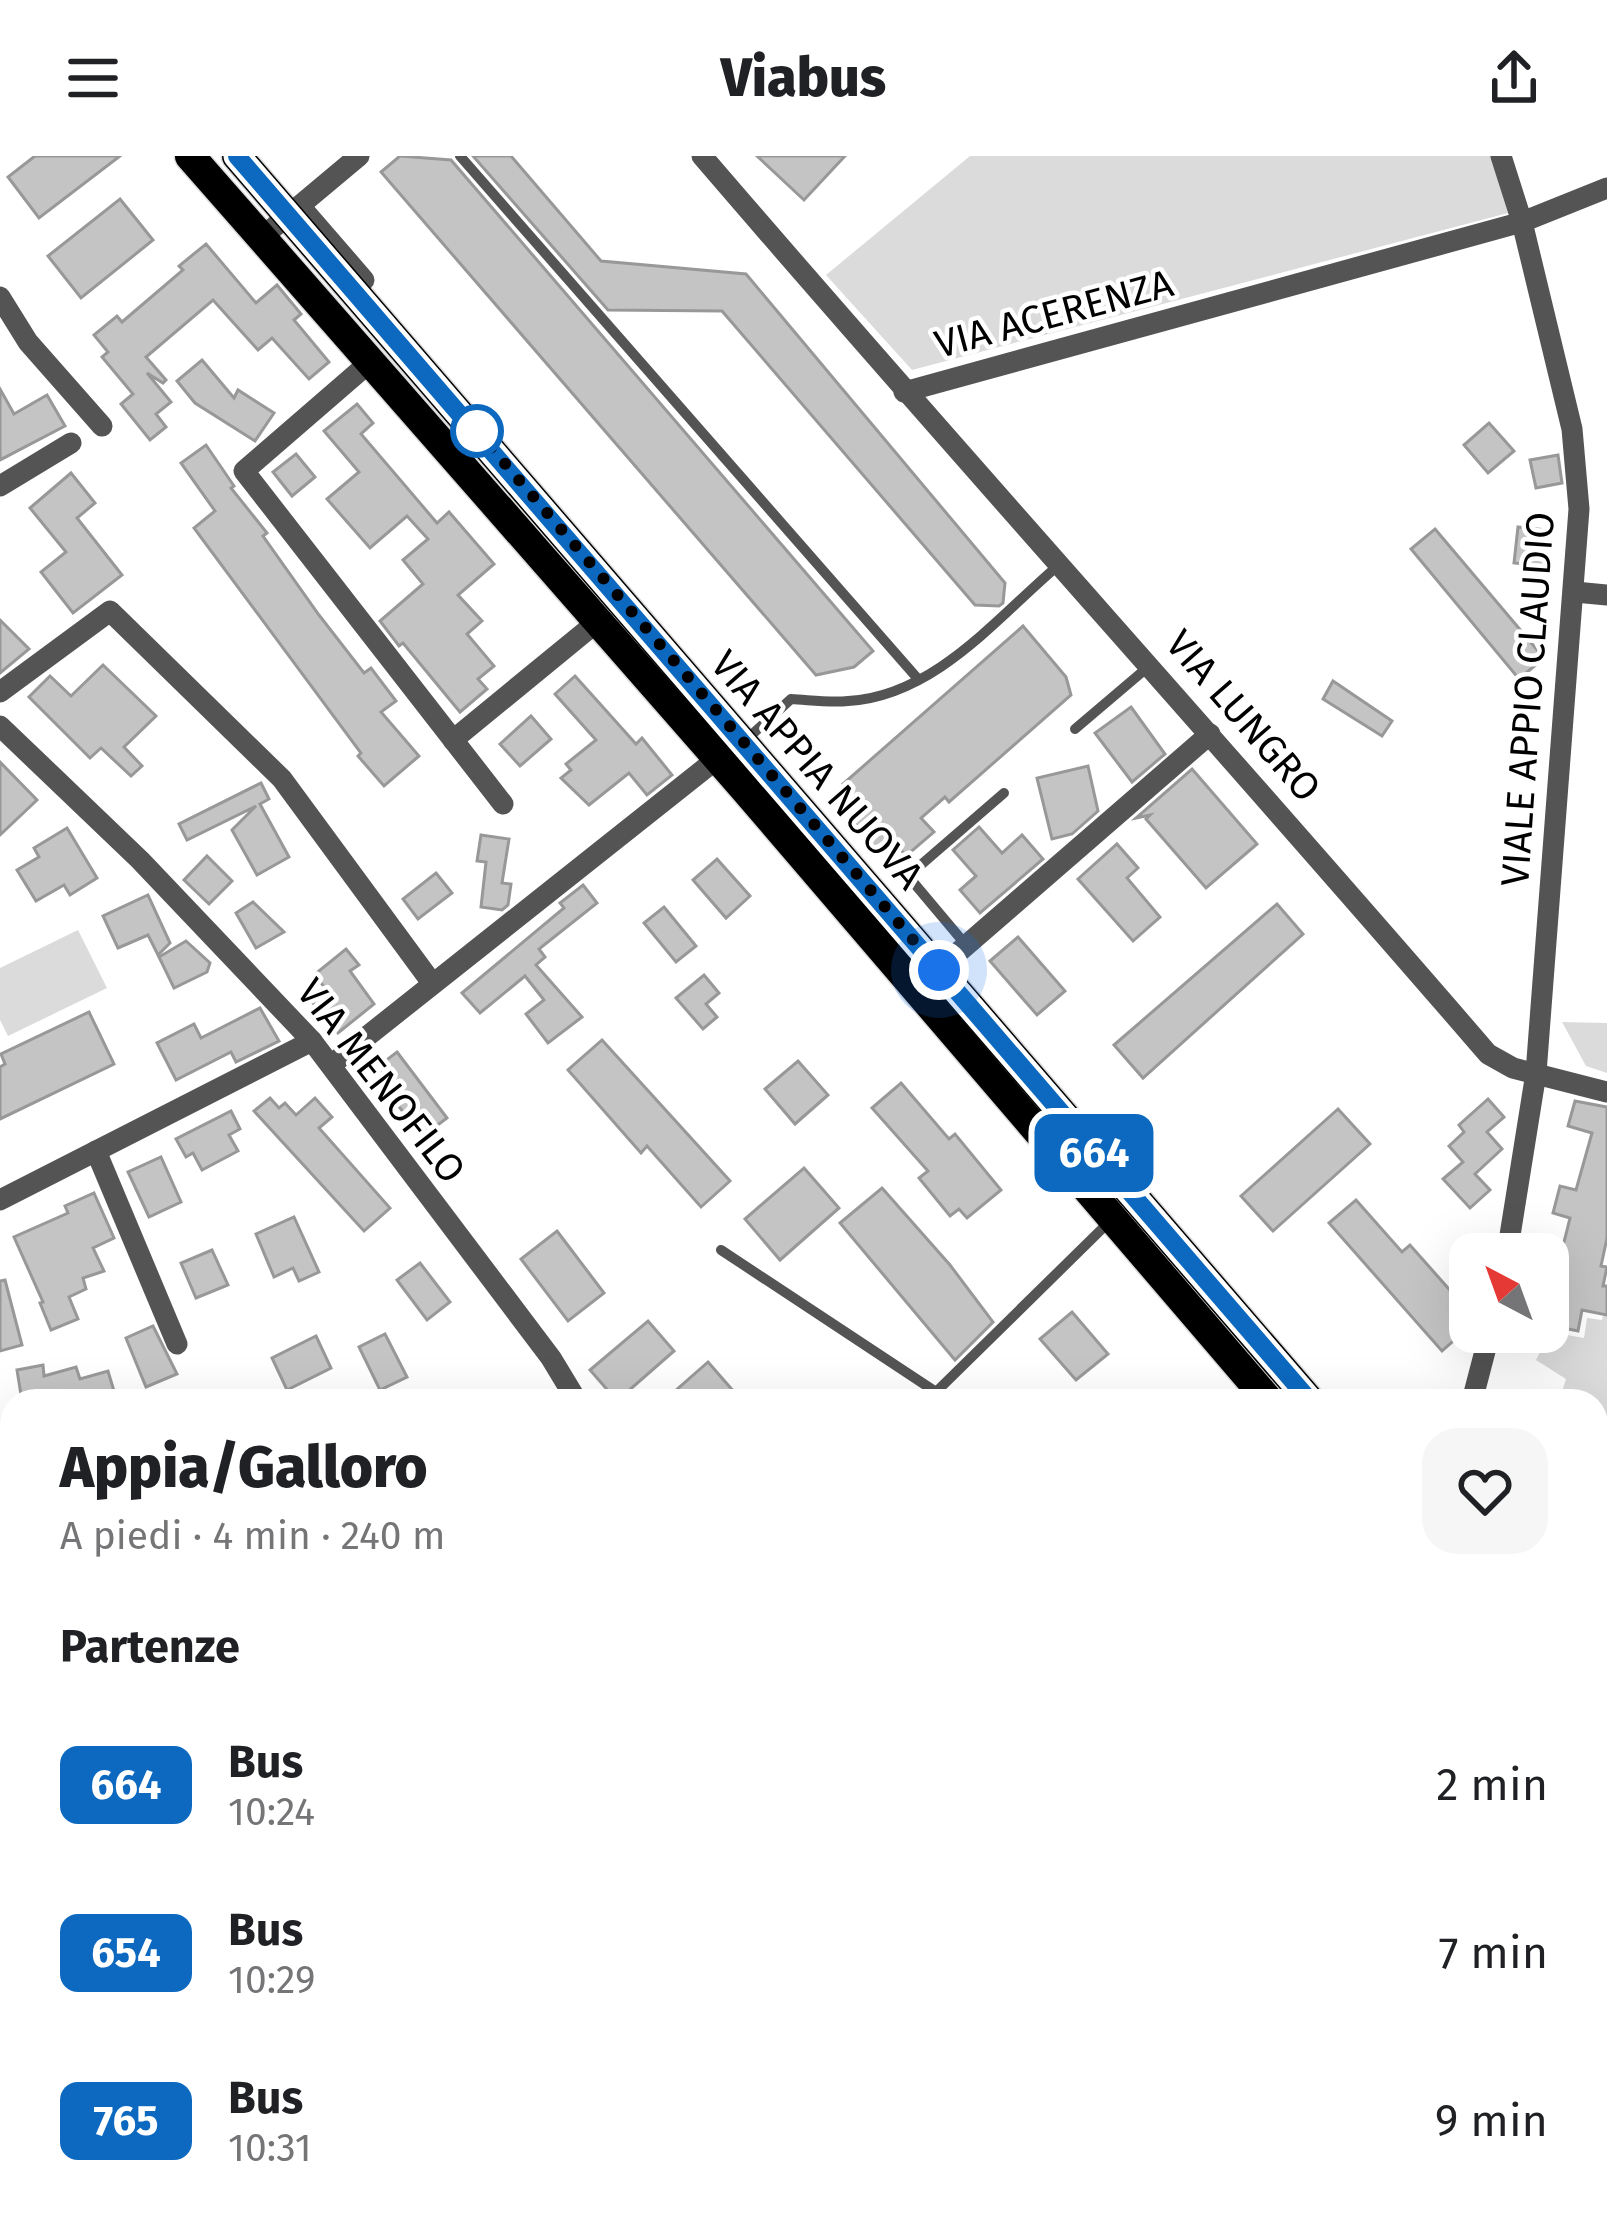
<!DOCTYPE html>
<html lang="it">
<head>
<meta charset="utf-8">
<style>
	:root { --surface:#fff; --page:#f6f6f6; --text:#202124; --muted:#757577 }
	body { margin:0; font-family:"Fira Sans",sans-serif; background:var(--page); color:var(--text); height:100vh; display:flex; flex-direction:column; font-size:45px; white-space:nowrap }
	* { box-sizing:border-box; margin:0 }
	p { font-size:39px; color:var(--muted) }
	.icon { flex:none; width:66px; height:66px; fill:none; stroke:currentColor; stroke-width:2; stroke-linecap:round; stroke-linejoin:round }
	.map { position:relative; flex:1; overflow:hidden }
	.drawer { position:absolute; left:0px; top:1233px; width:1608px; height:840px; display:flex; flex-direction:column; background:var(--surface); border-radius:36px 36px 0 0; box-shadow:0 12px 48px #0002 }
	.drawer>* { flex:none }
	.badge { padding:0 24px; border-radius:18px; font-size:42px; line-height:78px }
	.needle { width:78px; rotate:319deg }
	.buttons { position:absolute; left:1449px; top:1077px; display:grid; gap:24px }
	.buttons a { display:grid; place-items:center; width:120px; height:120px; border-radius:24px; background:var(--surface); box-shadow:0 12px 48px #0002; font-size:60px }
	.you { position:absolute; width:60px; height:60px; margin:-30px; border:9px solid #fff; border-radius:50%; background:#1a73e8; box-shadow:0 0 0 18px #1a73e833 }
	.map>.badge { position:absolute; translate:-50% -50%; box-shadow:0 0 0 6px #fff }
	h2 { padding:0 60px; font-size:45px; line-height:108px }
	.round { display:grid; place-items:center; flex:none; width:126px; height:126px; border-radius:36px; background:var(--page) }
	.overview { display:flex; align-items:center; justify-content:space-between; height:204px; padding:0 60px }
	h1 { font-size:57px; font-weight:800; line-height:90px }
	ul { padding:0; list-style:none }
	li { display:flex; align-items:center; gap:36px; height:168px; padding:0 60px }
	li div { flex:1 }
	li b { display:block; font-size:45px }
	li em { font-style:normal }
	li .badge { min-width:132px; font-weight:700; text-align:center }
	header { display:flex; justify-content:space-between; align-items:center; height:156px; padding:0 60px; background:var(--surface); font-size:54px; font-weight:800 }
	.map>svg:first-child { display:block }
</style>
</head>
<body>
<header><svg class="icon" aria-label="menu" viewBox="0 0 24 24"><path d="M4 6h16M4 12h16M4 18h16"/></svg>Viabus<svg class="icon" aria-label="share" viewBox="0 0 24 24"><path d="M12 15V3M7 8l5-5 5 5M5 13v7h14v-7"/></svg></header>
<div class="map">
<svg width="1607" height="2073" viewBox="0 0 1607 2073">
	<rect width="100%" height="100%" fill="#fff"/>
	<g fill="#dbdbdb">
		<polygon points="970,0 1491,0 1508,57 912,214 826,119"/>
		<polygon points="78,774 107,832 8,880 0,864 0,812"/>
		<polygon points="1562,866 1607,867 1607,917 1586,910"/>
		<polygon points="1607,1144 1607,1290 1596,1281 1596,1245 1559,1245 1566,1223 1536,1204 1550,1176 1584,1182 1587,1162 1602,1164"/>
		<polygon points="0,1594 12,1594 12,2061 49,2061 42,2073 0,2073"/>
		<polygon points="1596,2045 1607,2055 1607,2073 1450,2073 1436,2061 1596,2061"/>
		<polygon points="1037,2061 1266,2061 1267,2073 1039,2073"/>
	</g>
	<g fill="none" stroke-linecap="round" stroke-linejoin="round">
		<polyline stroke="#a2a2a2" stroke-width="6" points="1596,1642 1607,1645"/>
	</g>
	<g fill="#c4c4c4" stroke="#989898" stroke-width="3">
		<polygon points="35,0 120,0 39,62 8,21"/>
		<polygon points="400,0 451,4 873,495 854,511 816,519 381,16"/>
		<polygon points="473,0 511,0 601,105 746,118 1005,427 1003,447 999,450 975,449 722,155 608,154"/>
		<polygon points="757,0 845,0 804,44"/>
		<polygon points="120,43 153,84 81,142 48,100"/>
		<polygon points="206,88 256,147 277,129 301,158 294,164 329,206 309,223 272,182 258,194 213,144 146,201 166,224 163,227 147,217 171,246 156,258 166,271 150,284 121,248 133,238 102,201 108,196 94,179 117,160 122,166 183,114 179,110"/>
		<polygon points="202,204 234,242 238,234 274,257 255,285 195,247 177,225"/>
		<polygon points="0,233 14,258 47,239 65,270 0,304"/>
		<polygon points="357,248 373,267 361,278 437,367 449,356 494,408 458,439 482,465 467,478 494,510 478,523 487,533 460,556 403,487 399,490 380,465 423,428 403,404 428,383 407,360 370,392 327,343 359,316 324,275"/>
		<polygon points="1489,267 1514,295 1488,317 1464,289"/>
		<polygon points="206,289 234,330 231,332 267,377 263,380 319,459 364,517 371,512 396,545 381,556 419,600 384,630 358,600 361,597 194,372 215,355 181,307"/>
		<polygon points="296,298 315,321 292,340 273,316"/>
		<polygon points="1558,299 1562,327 1536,332 1530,304"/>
		<polygon points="71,317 95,347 77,362 122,419 73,457 41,416 66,396 30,352"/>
		<polygon points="1518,371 1547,374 1544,410 1514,407"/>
		<polygon points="1435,373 1544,502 1519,523 1411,393"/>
		<polygon points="0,464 29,493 0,517"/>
		<polygon points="1023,470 1066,521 1071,539 949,646 945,641 921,662 934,676 906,700 894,686 881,698 849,661 862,650 843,628"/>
		<polygon points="103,509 156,560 124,591 142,610 131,620 101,592 90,602 29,541 50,520 71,540"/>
		<polygon points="575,520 636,588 642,582 672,619 647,639 629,617 589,649 561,622 571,614 566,608 596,584 555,538"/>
		<polygon points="1333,525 1392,565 1382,580 1323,543"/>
		<polygon points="1131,551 1165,598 1132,626 1095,577"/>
		<polygon points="531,560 551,583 520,610 500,588"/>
		<polygon points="0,606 37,644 0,679"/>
		<polygon points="1088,610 1098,655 1072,678 1052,683 1037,622"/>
		<polygon points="1192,613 1257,688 1206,732 1146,663 1150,659 1136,662"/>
		<polygon points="261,627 269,643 260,648 289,701 257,719 232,674 256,650 187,684 179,668"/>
		<polygon points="979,671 1002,697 1022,679 1043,703 980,757 960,734 976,720 953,694"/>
		<polygon points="67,672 97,722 70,739 64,729 36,745 17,714 39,701 34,692"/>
		<polygon points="481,679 509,683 502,727 511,728 508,749 502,754 481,751 486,706 477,705"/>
		<polygon points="1117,688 1138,712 1127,722 1160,761 1133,785 1078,723"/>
		<polygon points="207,700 232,725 209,748 184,724"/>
		<polygon points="717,703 750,740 726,762 693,724"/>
		<polygon points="436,717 452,737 418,763 403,743"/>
		<polygon points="583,729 597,747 539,793 545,801 536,809 582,861 548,887 526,858 544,844 525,820 480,857 462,837 564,752 560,747"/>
		<polygon points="148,739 170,787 158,799 148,779 118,792 103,760"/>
		<polygon points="253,746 284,776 256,792 236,757"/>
		<polygon points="1277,748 1303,778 1143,922 1114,889"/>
		<polygon points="664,751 696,790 676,806 644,767"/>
		<polygon points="1018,781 1065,835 1037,859 990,805"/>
		<polygon points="186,785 210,807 207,816 174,832 159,801"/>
		<polygon points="346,793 359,809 350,815 374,848 338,877 312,846 327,834 314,819"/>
		<polygon points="704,819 719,837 706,848 717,861 703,873 676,842"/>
		<polygon points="260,852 279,885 236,906 231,896 176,924 157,887 194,868 201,882"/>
		<polygon points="89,856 114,908 0,963 0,911 5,908 1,898"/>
		<polygon points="602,884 730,1025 701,1051 647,990 641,997 568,914"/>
		<polygon points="397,896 447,962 422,981 372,915"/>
		<polygon points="798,905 828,939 795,968 765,933"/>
		<polygon points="901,927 949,983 955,978 1001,1034 967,1062 959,1053 950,1060 919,1022 928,1015 872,952"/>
		<polygon points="270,942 279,952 285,947 296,959 315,942 332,961 319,972 390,1052 364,1075 254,955"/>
		<polygon points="1488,943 1504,961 1487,976 1502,993 1475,1018 1490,1034 1470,1052 1443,1023 1463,1006 1449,990 1464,976 1459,969"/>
		<polygon points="1575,945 1607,951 1607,1082 1601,1110 1607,1111 1603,1130 1607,1130 1607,1159 1582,1154 1578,1175 1549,1169 1552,1151 1548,1150 1570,1062 1553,1057 1560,1030 1576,1034 1592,977 1568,970"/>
		<polygon points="1338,953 1370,988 1273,1075 1241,1040"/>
		<polygon points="231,955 240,973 229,979 238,995 202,1014 193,997 186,1001 176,983"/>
		<polygon points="161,1001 181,1046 149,1061 128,1016"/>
		<polygon points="804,1012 839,1052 780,1104 745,1063"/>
		<polygon points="882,1032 950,1109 993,1166 955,1204 840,1067"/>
		<polygon points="94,1037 114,1082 93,1092 104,1115 83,1122 86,1133 69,1141 78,1163 51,1174 40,1147 43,1146 14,1081 68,1057 65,1050"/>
		<polygon points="1356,1044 1402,1096 1410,1089 1463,1149 1456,1156 1469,1171 1442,1195 1329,1067"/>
		<polygon points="294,1061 319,1116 299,1125 293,1112 274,1121 256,1078"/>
		<polygon points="557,1075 604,1137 568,1165 521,1103"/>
		<polygon points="212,1094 228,1129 196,1142 181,1107"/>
		<polygon points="420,1107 450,1146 427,1164 397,1124"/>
		<polygon points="5,1124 22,1189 0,1195 0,1125"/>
		<polygon points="1072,1156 1108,1198 1076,1224 1040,1183"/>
		<polygon points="648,1165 674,1195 617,1245 590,1214"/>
		<polygon points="153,1170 177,1218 146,1231 126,1182"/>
		<polygon points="385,1178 407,1221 380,1234 359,1191"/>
		<polygon points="316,1180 331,1212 287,1234 272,1202"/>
		<polygon points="708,1206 742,1245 681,1245 674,1236"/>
		<polygon points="43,1209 44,1220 76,1211 80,1223 108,1215 117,1245 66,1245 64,1240 22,1245 17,1214"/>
	</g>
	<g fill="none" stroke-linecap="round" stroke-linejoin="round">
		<g stroke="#dbdbdb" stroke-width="33">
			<g id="primary">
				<polyline points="190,0 743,631 1269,1245"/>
				<polyline points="237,0 1310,1245"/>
				<polyline points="1596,1478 1607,1485"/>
				<polyline points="1596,1514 1607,1520"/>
			</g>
		</g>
		<g stroke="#545454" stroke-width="10">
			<polyline points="460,0 918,523"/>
			<polyline points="1075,573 1148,511"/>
			<path d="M746 584 791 543C810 544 830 547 848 545 936 540 999 459 1060 408"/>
			<polyline points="966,789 908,720 1004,637"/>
			<polyline points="721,1094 936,1236 1110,1065"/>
			<polyline points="930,2061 949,2073"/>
		</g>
		<g stroke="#545454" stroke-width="21">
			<path d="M702 0C961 302 1228 596 1488 898L1513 912 1607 936"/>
			<polyline points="1501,0 1522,66 1572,273 1579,353 1536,917 1507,1098"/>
			<polyline points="300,50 364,124"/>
			<polyline points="261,82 359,0"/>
			<polyline points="0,141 28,186 102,270"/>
			<polyline points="370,206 244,315 503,648"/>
			<polyline points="904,236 1522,66 1607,32"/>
			<polyline points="0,330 71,287"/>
			<polyline points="1575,436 1607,439"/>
			<polyline points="0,536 110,455 282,623 432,827"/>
			<polyline points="0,570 140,704 312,885 551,1202 577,1245"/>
			<polyline points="453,584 597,466"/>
			<polyline points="954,800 1210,578"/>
			<polyline points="331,909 718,602"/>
			<polyline points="96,995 177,1188"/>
			<polyline points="0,1044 312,885"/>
			<polyline points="1472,1245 1490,1176"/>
			<polyline points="1596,1432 1607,1439"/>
		</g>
		<g stroke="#212121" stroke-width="24">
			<polyline points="1596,1549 1607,1553"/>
			<polyline points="0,1575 12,1576"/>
		</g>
		<use href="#primary" stroke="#000" stroke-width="30"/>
	</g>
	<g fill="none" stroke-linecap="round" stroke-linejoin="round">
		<g stroke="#fff" stroke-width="27">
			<polyline id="line" points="237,0 1310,1245"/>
		</g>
		<use href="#line" stroke="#0c69bf" stroke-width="18"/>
		<polyline stroke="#000" stroke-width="12" stroke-dasharray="0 21.6" points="477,275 939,814"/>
	</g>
	<circle fill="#fff" stroke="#0c69bf" stroke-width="6" cx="477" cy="275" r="24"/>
	<g text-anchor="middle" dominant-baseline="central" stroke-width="9" stroke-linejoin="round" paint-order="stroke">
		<g font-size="39" fill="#000" stroke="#fff">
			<text transform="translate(1054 158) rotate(-15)">VIA ACERENZA</text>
			<text transform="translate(1528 543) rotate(-86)">VIALE APPIO CLAUDIO</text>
			<text transform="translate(1243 560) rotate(49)">VIA LUNGRO</text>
			<text transform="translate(817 614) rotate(49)">VIA APPIA NUOVA</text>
			<text transform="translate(381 925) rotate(52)">VIA MENOFILO</text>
		</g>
	</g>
</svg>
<div class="buttons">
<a><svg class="needle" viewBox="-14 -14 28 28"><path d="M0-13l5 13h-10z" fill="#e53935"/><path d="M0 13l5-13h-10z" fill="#757577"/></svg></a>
</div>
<div class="you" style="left:939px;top:814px"></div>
<b class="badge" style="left:1094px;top:997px;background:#0c69bf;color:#fff">664</b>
<section class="drawer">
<div class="overview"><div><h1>Appia/Galloro</h1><p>A piedi · 4 min · 240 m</p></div><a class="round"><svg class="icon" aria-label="heart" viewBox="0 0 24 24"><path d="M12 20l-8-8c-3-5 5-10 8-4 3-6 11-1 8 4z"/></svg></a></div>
<h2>Partenze</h2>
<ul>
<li><span class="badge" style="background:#0c69bf;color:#fff">664</span><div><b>Bus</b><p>10:24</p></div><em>2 min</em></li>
<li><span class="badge" style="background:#0c69bf;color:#fff">654</span><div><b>Bus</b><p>10:29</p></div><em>7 min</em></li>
<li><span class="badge" style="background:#0c69bf;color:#fff">765</span><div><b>Bus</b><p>10:31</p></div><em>9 min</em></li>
</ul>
</section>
</div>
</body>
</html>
